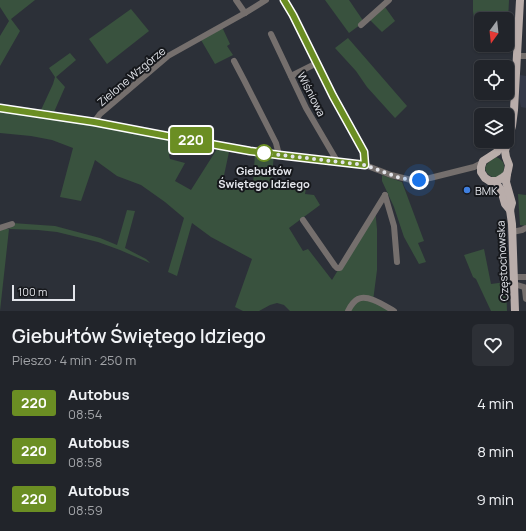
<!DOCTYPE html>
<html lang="pl">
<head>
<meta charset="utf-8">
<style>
	:root { --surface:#21242a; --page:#2d3036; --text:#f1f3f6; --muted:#a2a4a8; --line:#3e4147 }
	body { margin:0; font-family:Manrope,sans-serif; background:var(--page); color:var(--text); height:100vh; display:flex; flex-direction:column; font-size:15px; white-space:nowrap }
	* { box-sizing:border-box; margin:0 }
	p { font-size:13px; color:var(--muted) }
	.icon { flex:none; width:22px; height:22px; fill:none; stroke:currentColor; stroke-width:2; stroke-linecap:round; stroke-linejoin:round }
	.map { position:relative; height:311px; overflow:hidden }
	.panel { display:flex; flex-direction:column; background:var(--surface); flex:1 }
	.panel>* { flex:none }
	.badge { padding:0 8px; border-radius:3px; font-size:14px; line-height:26px }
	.needle { width:26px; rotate:195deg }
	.fabs { position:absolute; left:474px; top:12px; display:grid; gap:8px }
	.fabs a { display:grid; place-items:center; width:40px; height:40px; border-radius:6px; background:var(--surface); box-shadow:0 1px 3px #0004,0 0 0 1px var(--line); font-size:20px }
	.scale { position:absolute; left:12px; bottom:10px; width:63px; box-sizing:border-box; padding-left:4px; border:2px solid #e3e5eb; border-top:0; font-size:11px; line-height:14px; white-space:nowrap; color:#e3e5eb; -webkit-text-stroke:3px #16181c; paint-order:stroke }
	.you { position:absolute; width:20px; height:20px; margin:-10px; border:3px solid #fff; border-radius:50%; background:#1a73e8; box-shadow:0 0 0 6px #1a73e833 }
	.map>.badge { position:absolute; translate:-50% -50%; box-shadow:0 0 0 2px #fff }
	.round { display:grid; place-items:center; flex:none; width:42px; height:42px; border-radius:6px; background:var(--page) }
	.headline { display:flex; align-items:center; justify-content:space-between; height:68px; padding:0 12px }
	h1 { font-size:19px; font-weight:600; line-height:30px }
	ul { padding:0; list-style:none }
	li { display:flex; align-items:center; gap:12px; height:48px; padding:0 12px }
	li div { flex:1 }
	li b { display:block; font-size:15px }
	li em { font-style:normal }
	li .badge { min-width:44px; font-weight:700; text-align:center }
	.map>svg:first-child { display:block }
</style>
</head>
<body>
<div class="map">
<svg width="526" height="311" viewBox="0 0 526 311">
	<rect width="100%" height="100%" fill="#2c3038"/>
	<polygon fill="#343948" points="520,75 526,76 526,108 521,107 519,98"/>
	<g fill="#39523e">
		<polygon points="0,0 35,0 11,19 20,31 0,66 0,36 9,21 0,7"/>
		<polygon points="325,0 349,0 364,22 349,33"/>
		<polygon points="473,0 509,0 507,41 507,19 481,19 481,45 507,45 507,50 478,53 473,11"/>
		<polygon points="385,7 395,21 382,32 370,20"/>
		<polygon points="131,9 149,31 107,64 89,39"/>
		<polygon points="222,27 230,44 227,46 233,55 215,64 201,40"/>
		<polygon points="348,38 407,106 395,118 367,87 356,71 335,48"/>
		<polygon points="70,53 76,60 56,77 65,87 54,112 41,110 53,84 55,77 49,68"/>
		<polygon points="0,110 93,123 177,140 169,155 170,159 185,163 175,181 191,190 217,149 229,152 223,180 253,185 255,153 274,155 271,184 306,188 305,194 314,195 320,205 289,228 303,251 308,249 332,280 375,209 377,229 377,270 373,301 392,311 290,311 284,305 277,303 270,305 259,311 243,311 235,307 252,259 211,237 192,223 177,276 168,272 184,218 165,202 141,185 117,176 95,160 81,201 60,197 73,148 52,140 31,136 0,133"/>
		<path d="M496 157C506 161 505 167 502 175L495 178C489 176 481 170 488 163 490 160 494 159 496 157Z"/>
		<polygon points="382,175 402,182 424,241 418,243 426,262 419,264 404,237 394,207 382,181"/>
		<polygon points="518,194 526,195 526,226 520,225"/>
		<polygon points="127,210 135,211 125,248 146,259 150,263 120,250 98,242 57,232 38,230 9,229 0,311 0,229 9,229 12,223 55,226 100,238 117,245"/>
		<polygon points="484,249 491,284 506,282 507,311 491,311 476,279 473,277 464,255"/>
	</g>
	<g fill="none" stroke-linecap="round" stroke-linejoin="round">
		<g stroke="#756f6d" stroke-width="6">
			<polyline points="236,0 245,13"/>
			<polyline points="284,0 293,15 333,96 364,152 365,165"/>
			<polyline points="361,25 389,0"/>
			<polyline points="271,34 306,108 337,161"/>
			<polyline points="517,56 526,56"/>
			<polyline points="234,61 244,80 276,143 279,155"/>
			<polyline points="291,76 317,63"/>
			<polyline points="0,108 94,122 183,139 250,151 279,155 365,165 391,175 411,180 419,180 430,178 474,167 482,163"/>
			<polyline points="94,122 100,114 168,56 245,13 266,0"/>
			<polyline points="385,195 394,226 397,262"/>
			<polyline points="303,220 335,266 337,268 340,268 385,195"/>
			<polyline points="0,228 12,224"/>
			<polyline points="512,232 522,230 526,228"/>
			<polyline points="514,277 526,277"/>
			<polyline points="514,284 524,287 525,290 526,299"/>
			<path d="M348 311C350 307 354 301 358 299 368 294 385 306 394 311"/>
		</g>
		<g stroke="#b9adaa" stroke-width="8">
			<polyline points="502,141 497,152 483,161 481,167 481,172 485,178 498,186 501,190 505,204 510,210"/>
			<polyline points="507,174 506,182 512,203 510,210 512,224 515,311"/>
			<polyline points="490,181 497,181 502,178 507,174 508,170 509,165 506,157 505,151 512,126 514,110 520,0"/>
		</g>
	</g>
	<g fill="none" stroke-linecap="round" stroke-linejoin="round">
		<g stroke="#fff" stroke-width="9">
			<polyline id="line" points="0,108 94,122 183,139 250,151 279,155 365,165 364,152 333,96 293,15 284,0"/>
		</g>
		<use href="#line" stroke="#6b8e23" stroke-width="6"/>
		<polyline stroke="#e3e5eb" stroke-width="4" stroke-dasharray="0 7.2" points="264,153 365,165 397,177 406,179 419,180"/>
	</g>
	<circle fill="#fff" stroke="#6b8e23" stroke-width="2" cx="264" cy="153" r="8"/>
	<circle fill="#3f7fe0" stroke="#16181c" stroke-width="1.5" cx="467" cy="190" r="4"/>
	<g text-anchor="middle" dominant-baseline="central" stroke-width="4" stroke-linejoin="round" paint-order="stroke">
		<g font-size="11" fill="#e3e5eb" stroke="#16181c">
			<text transform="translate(131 76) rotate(-40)">Zielone Wzgórze</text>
			<text transform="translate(312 94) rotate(63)">Wiśniowa</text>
			<text transform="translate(502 261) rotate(-93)">Częstochowska</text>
		</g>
		<g font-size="11" font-weight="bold" fill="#e3e5eb" stroke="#16181c">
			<text x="264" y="170">Giebułtów<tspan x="264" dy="13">Świętego Idziego</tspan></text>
		</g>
		<g font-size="11" fill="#e3e5eb" stroke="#16181c" text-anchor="start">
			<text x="475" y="190">BMK</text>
		</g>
	</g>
</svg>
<div class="fabs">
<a><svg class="needle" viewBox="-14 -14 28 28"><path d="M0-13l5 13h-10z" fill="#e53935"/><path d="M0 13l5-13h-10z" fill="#a2a4a8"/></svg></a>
<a><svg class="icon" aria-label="locate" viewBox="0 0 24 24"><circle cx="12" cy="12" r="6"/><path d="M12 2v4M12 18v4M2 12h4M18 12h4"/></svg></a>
<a><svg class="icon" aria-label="layers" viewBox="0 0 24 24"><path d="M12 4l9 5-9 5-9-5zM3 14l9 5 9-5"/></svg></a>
</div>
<div class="scale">100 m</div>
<div class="you" style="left:419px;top:180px"></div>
<b class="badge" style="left:191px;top:140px;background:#6b8e23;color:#fff">220</b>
</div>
<section class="panel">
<div class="headline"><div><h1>Giebułtów Świętego Idziego</h1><p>Pieszo · 4 min · 250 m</p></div><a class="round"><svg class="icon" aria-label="heart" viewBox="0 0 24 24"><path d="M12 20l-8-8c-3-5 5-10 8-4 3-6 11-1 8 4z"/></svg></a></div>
<ul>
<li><span class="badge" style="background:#6b8e23;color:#fff">220</span><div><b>Autobus</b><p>08:54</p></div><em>4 min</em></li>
<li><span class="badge" style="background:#6b8e23;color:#fff">220</span><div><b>Autobus</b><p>08:58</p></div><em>8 min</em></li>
<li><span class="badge" style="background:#6b8e23;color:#fff">220</span><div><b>Autobus</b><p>08:59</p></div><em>9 min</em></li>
</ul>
</section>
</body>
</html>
